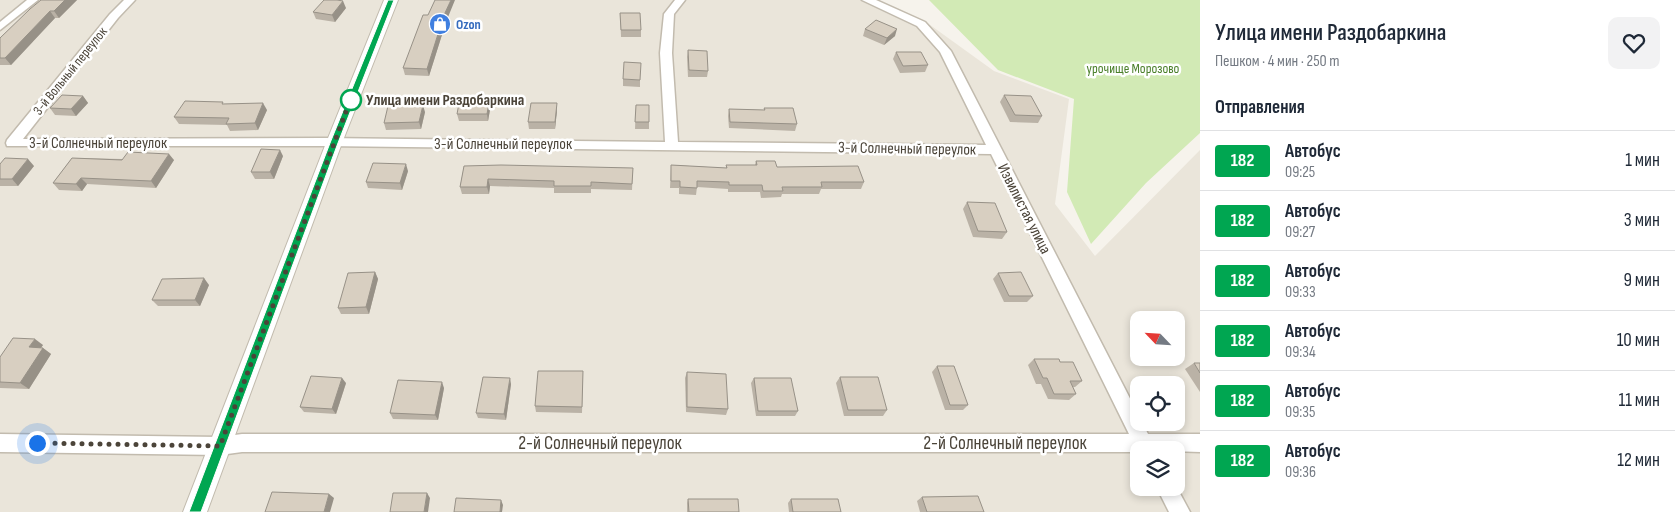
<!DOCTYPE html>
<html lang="ru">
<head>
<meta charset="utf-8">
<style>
	:root { --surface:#fff; --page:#f2f2f3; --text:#1f2937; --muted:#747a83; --line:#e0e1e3 }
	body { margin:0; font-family:"Sofia Sans Condensed",sans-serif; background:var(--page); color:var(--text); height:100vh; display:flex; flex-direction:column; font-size:19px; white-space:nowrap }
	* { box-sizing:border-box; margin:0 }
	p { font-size:16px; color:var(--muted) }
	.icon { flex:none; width:28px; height:28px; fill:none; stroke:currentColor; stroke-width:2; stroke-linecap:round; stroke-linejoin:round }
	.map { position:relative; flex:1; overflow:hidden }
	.panel { display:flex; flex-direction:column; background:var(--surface); width:475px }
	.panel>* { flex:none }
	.badge { padding:0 10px; border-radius:4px; font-size:18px; line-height:32px }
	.needle { width:32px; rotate:295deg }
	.fabs { position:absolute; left:1130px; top:311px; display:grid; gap:10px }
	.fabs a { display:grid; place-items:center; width:55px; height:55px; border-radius:10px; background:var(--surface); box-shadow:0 2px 8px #0003; font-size:25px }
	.you { position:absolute; width:25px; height:25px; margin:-12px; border:4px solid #fff; border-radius:50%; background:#1a73e8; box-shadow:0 0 0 8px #1a73e833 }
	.map>.badge { position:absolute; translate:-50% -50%; box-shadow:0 0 0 2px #fff }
	h2 { padding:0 15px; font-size:19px; line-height:45px }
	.round { display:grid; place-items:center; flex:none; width:52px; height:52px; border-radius:10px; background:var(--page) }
	.overview { display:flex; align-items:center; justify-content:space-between; height:85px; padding:0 15px }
	h1 { font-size:24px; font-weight:600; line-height:38px }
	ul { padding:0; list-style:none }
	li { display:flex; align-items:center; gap:15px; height:60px; padding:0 15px; border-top:1px solid var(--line) }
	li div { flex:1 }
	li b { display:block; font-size:19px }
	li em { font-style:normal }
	li .badge { min-width:55px; font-weight:700; text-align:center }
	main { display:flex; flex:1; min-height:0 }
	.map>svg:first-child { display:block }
</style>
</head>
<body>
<main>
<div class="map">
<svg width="1200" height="512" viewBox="0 0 1200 512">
	<rect width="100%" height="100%" fill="#f6f3ec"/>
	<path fill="#eae5da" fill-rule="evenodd" d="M0 0H875L926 22 994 71 1069 99 1055 204 1095 256 1200 150V512H0ZM1139 320H1176V358H1139ZM1139 385H1176V422H1139ZM1139 450H1176V488H1139Z"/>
	<polygon fill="#d2eab5" points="929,0 1200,0 1200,133 1146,183 1091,244 1067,192 1074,99 998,70"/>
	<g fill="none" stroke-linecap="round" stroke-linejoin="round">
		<g stroke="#c2bbae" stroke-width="3">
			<g id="minor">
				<polygon points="27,0 38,0 0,30 0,22"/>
				<polygon points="124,0 135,0 118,18 23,139 324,138 665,142 660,53 664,14 675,0 685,0 674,14 672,53 678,142 986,145 940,52 917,26 862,0 876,0 925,22 951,51 1139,416 1139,422 1142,422 1148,434 1200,434 1200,452 1139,450 1139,454 1138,452 242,452 220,455 0,452 0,434 220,437 242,434 1129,434 991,154 324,146 7,146 6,143 7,140 110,14"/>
				<polygon points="1176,486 1190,512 1169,512 1157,488"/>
			</g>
		</g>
		<g stroke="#c2bbae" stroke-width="2">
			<polygon id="tertiary" points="384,0 398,0 342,143 207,512 183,512 326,143"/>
		</g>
		<use href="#minor" fill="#fff" fill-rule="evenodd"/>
		<use href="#tertiary" fill="#fff" fill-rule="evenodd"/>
	</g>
	<g fill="#bab2a6">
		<polygon points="41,0 77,0 59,18 55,18 11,65 0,65 0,38"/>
		<polygon points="346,8 335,22 316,19 313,12"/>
		<polygon points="620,13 641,30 641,37 621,37"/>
		<polygon points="446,22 429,76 405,75 403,68"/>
		<polygon points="865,29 895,36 884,45 863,36"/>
		<polygon points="688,50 708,71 707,77 688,77 687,57"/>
		<polygon points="896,52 928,65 925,72 900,73 893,59"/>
		<polygon points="623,79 640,80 640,87 623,86"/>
		<polygon points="1004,95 1042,116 1038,123 1010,122 1000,102"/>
		<polygon points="83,96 88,103 76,116 55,115 50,108"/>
		<polygon points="490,97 491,104 488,121 459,121 457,114"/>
		<polygon points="224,104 267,110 258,130 230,131 227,125 179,124 174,117"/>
		<polygon points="636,105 649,122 649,129 635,129"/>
		<polygon points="764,108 797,124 795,131 729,128 728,116 729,109 764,110"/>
		<polygon points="557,110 555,129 529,129 528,122"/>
		<polygon points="425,112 421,129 386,130 384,123"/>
		<polygon points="283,156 274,179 255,179 251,172"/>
		<polygon points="72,158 174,160 156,188 87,184 82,191 59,190 53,183"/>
		<polygon points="756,161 777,167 864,182 861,189 821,189 819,194 782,194 781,197 761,198 760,192 728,192 728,189 697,187 696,195 679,194 679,188 670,188 671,165 726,168 726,165 755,165"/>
		<polygon points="0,164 34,166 18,186 0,186"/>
		<polygon points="464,166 633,168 632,190 591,189 591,193 554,193 554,188 490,186 489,194 462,194 460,187"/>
		<polygon points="408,171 402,190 368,188 366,182"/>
		<polygon points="967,202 1007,232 1002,239 973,237 963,209"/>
		<polygon points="375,272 378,279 369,314 341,314 338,308"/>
		<polygon points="998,273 1033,296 1027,302 1004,302 993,279"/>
		<polygon points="209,285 200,306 158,306 152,300"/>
		<polygon points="43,345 41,348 43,348 51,354 29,389 0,388 0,357"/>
		<polygon points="1034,359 1082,381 1075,387 1073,387 1076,394 1069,400 1048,399 1041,384 1036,384 1028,365"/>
		<polygon points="1194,363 1200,363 1200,392 1185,369"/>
		<polygon points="937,366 968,405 963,410 945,410 932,372"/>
		<polygon points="583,371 582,413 536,412 535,406"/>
		<polygon points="687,372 728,409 726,415 686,412 685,378"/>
		<polygon points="840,377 887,410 883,416 844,416 836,383"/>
		<polygon points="754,378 798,411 795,416 756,416 751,383"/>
		<polygon points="346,383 336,414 304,412 300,407"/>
		<polygon points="511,384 506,420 478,418 476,413"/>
		<polygon points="444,388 438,420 393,419 390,413"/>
		<polygon points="922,497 984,512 920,512 917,501"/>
		<polygon points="688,499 739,512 687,512 687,503"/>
		<polygon points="791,499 841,512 789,512 788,503"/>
	</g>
	<g fill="#979187">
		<polygon points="65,0 77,0 59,18 54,11"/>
		<polygon points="451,0 455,0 446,22 429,76 427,69 444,15"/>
		<polygon points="343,1 346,8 335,22 332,15"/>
		<polygon points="50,11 55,18 11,65 5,58"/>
		<polygon points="897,29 895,36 884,45 887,38"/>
		<polygon points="83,96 88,103 76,116 71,109"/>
		<polygon points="490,97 491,104 488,121 487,114"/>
		<polygon points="263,103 267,110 258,130 255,123"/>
		<polygon points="557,103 557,110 555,129 555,122"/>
		<polygon points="423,105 425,112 421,129 419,122"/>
		<polygon points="280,150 283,156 274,179 270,172"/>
		<polygon points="169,154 174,160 156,188 151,181"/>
		<polygon points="28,159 34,166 18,186 12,179"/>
		<polygon points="406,164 408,171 402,190 400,183"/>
		<polygon points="81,178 87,184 82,191 76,184"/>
		<polygon points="488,179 490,186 489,194 487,187"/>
		<polygon points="375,272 378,279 369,314 366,307"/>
		<polygon points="204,278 209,285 200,306 195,300"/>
		<polygon points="35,339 43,345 37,353 29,347"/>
		<polygon points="43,348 51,354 29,389 20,383"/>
		<polygon points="342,378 346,383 336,414 332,409"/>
		<polygon points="510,378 511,384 506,420 504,414"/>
		<polygon points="442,382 444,388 438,420 435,415"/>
		<polygon points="427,493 430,498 428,512 424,512"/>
		<polygon points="329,494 334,498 330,512 324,512"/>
		<polygon points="501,500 503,505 502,512 500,512"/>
	</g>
	<g fill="#d8cfc1" stroke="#979187">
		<polygon points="41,0 65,0 54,11 50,11 5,58 0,58 0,38 30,9"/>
		<polygon points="324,0 337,0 343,1 332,15 313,12"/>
		<polygon points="435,0 451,0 444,15 427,69 403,68 423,15 428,15"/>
		<polygon points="620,13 640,13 641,30 621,30"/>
		<polygon points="876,20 897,29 887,38 865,29"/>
		<polygon points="688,50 707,51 708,71 689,70"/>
		<polygon points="896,52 921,52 928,65 903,66"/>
		<polygon points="624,62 641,63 640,80 623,79"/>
		<polygon points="62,95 83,96 71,109 50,108"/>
		<polygon points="1004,95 1031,96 1042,116 1015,115"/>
		<polygon points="490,97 487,114 457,114 460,98"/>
		<polygon points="185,101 223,102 222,104 263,103 255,123 226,124 229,118 174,117"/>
		<polygon points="531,103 557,103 555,122 528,122"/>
		<polygon points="423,105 419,122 384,123 388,106"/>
		<polygon points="636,105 649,105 649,122 635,122"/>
		<polygon points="764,108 793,108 797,124 730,122 729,109 765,110"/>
		<polygon points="261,149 280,150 270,172 251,172"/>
		<polygon points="128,152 169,154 151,181 81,178 76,184 53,183 72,158 122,160"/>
		<polygon points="5,158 28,159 12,179 0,179 0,164"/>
		<polygon points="756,161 775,161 777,167 858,166 864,182 821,182 822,187 782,187 783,191 763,191 762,185 729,185 729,182 697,181 697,188 680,187 680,181 671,181 671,165 727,168 726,165 757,165"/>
		<polygon points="373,163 406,164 400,183 366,182"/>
		<polygon points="501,165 633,168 632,184 591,182 591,186 554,186 554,181 488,179 487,187 460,187 464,166"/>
		<polygon points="967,202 995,203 1007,232 978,231"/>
		<polygon points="375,272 366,307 338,308 348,273"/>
		<polygon points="1021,272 1033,296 1009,296 998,273"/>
		<polygon points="204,278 195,300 152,300 162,279"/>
		<polygon points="13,338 35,339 29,347 43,348 20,383 0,382 0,357"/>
		<polygon points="1034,359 1059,359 1060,362 1073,362 1082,381 1070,381 1076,394 1054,394 1047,378 1043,378"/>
		<polygon points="1194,363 1200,363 1200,373"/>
		<polygon points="937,366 954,366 968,405 950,405"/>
		<polygon points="538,371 583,371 582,407 535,406"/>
		<polygon points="687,372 726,374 728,409 687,407"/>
		<polygon points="311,376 342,378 332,409 300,407"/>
		<polygon points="483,377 510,378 504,414 476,413"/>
		<polygon points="840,377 878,377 887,410 848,410"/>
		<polygon points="754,378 791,378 798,411 758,411"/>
		<polygon points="398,380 442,382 435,415 390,413"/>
		<polygon points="272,492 329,494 324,512 265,512"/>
		<polygon points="393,493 427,493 424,512 390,512"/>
		<polygon points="978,496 984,512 927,512 922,497"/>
		<polygon points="456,498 501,500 500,512 454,512"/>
		<polygon points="688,499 738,499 739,512 689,512"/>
		<polygon points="791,499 838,499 841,512 793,512"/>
	</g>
	<polygon fill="#00a651" stroke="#fff" points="388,0 394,0 338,143 201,512 189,512 330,143"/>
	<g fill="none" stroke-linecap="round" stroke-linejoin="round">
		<polyline stroke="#4b4439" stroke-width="5" stroke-dasharray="0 9" points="37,443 220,446 353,93 351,100"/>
	</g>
	<defs>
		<g id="shop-disc" transform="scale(1.125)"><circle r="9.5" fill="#3f7fe0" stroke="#fff"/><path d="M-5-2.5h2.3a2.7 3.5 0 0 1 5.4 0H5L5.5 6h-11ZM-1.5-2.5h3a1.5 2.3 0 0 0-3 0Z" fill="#fff"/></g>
	</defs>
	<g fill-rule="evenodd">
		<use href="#shop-disc" x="440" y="24"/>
	</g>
	<circle fill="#fff" stroke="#00a651" stroke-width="2.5" cx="351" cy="100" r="10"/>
	<g text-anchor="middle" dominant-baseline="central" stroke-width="5" stroke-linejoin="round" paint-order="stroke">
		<g font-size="14" font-weight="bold" fill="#366cbe" stroke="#fff" text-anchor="start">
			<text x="456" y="24">Ozon</text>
		</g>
		<g font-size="14" fill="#4a7f2a" stroke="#fff">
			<text x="1133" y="68">урочище Морозово</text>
		</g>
		<g font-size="14" fill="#4b4439" stroke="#fff">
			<text transform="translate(70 71) rotate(-51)">3-й Вольный переулок</text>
		</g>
		<g font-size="16" font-weight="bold" fill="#4b4439" stroke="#fff" text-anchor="start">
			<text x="366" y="100">Улица имени Раздобаркина</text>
		</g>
		<g font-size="16" fill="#4b4439" stroke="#fff">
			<text x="98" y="143">3-й Солнечный переулок</text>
			<text x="503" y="144">3-й Солнечный переулок</text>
			<text transform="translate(907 149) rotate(1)">3-й Солнечный переулок</text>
			<text transform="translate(1024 209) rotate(63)">Извилистая улица</text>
		</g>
		<g font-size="19" fill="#4b4439" stroke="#fff">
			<text x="600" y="443">2-й Солнечный переулок</text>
			<text x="1005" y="443">2-й Солнечный переулок</text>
		</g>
	</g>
</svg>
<div class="fabs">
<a><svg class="needle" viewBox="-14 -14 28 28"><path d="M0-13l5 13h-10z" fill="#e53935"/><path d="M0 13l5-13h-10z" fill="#747a83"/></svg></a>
<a><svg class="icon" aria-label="locate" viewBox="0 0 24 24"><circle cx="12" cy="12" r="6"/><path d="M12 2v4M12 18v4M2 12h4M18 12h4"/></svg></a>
<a><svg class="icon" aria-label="layers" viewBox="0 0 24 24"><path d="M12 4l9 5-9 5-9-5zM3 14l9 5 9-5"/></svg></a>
</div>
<div class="you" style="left:37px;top:443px"></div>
</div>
<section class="panel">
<div class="overview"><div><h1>Улица имени Раздобаркина</h1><p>Пешком · 4 мин · 250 m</p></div><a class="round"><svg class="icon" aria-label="heart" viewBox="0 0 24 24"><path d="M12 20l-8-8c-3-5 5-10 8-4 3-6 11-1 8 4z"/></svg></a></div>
<h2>Отправления</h2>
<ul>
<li><span class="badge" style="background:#00a651;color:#fff">182</span><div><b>Автобус</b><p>09:25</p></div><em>1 мин</em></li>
<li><span class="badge" style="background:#00a651;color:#fff">182</span><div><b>Автобус</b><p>09:27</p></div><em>3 мин</em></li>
<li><span class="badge" style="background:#00a651;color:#fff">182</span><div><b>Автобус</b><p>09:33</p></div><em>9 мин</em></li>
<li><span class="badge" style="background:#00a651;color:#fff">182</span><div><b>Автобус</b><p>09:34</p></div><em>10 мин</em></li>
<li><span class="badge" style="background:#00a651;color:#fff">182</span><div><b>Автобус</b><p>09:35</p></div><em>11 мин</em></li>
<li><span class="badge" style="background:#00a651;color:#fff">182</span><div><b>Автобус</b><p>09:36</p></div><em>12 мин</em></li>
</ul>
</section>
</main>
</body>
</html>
